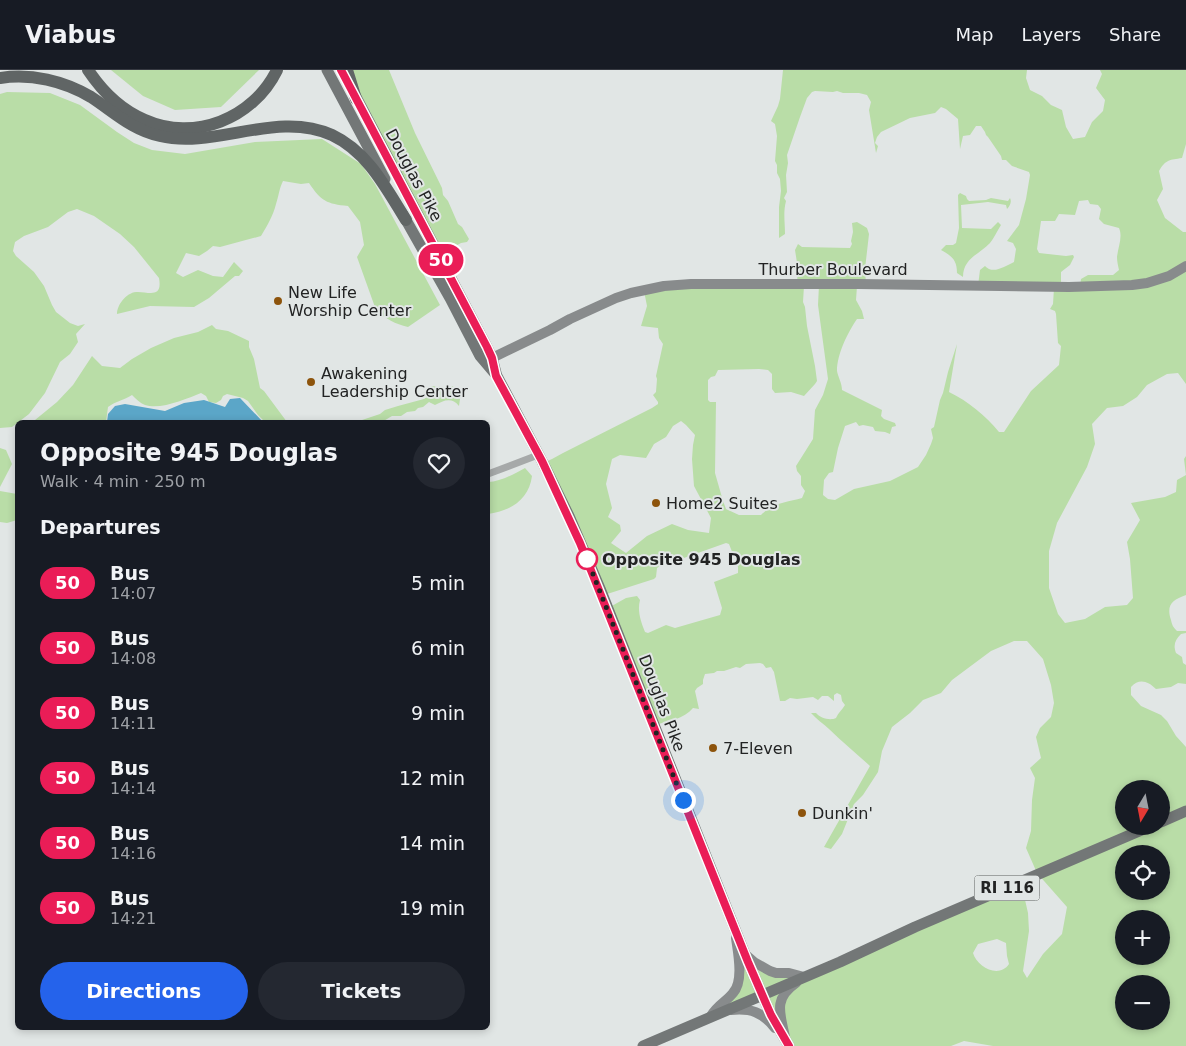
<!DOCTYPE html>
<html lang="en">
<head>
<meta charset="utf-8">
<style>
	:root { --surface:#171b24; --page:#242831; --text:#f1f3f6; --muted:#9ea1a6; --line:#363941; --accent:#2563eb }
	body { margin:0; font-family:"DejaVu Sans",sans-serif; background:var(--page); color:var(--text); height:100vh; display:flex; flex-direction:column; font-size:19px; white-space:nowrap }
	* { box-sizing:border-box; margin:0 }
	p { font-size:16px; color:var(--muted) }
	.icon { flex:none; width:28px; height:28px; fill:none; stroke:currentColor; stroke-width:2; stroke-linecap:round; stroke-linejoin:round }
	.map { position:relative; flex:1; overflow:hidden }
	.side { position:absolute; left:15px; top:350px; width:475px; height:610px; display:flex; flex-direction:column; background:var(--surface); border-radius:8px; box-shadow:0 2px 8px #0003 }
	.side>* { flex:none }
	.badge { padding:0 10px; border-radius:16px; font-size:18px; line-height:32px }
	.needle { width:32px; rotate:190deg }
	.fabs { position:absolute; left:1115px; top:710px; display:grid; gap:10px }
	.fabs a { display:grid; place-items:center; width:55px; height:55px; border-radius:50%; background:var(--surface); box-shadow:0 2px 8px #0003; font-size:25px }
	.you { position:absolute; width:25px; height:25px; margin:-12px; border:4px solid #fff; border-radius:50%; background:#1a73e8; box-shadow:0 0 0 8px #1a73e833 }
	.map>.badge { position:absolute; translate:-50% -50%; box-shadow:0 0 0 2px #fff }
	h2 { padding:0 25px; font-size:19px; line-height:45px }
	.round { display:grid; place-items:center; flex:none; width:52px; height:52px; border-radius:26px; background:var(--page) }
	.overview { display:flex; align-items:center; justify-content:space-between; height:85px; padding:0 25px }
	h1 { font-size:24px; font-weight:700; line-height:38px }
	.button { display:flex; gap:10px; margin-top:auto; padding:10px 25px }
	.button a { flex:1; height:58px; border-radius:30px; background:var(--accent); color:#fff; font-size:20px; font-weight:700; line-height:58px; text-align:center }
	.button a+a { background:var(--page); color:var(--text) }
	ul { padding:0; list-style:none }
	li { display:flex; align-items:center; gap:15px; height:65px; padding:0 25px }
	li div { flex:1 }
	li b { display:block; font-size:19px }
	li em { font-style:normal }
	li .badge { min-width:55px; font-weight:700; text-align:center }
	header { display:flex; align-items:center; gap:30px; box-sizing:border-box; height:70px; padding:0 25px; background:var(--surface); border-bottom:1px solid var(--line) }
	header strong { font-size:24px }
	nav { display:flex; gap:28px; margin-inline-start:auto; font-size:18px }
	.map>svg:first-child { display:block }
</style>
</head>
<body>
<header>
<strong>Viabus</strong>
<nav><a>Map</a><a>Layers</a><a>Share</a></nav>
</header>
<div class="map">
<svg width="1186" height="976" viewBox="0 0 1186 976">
	<rect width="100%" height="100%" fill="#e1e6e5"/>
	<g fill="#b9dda7" fill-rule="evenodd">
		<polygon points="111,0 259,0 221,37 175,40 143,26"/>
		<polygon points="348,0 389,0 415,63 442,118 443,125 448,131 458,154 462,157 469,169 467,172 461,173 443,183"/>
		<path d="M783 0H1027L1026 8 1030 20 1042 26 1051 35 1062 40 1066 57 1073 69 1085 67 1092 52 1103 41 1105 30 1096 18 1102 4 1100 0H1186V74L1182 88C1170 90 1166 89 1159 101L1163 119 1157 130 1165 148 1183 162H1186V314L1178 303 1167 304 1147 315 1137 327 1123 336 1107 338 1092 354 1095 374 1087 397 1057 453 1049 481V518L1058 544 1065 553 1085 549 1105 537 1127 535 1133 528 1130 489 1127 472 1140 450 1131 433 1165 427 1176 422 1177 410 1186 405 1184 389 1186 386V525C1172 530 1166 535 1171 550 1172 555 1173 557 1177 561H1186V563L1181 564C1175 570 1173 575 1176 583L1182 587 1183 593 1186 595V614L1178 613 1171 617 1156 619C1148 611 1139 608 1131 617V625L1141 636 1161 645 1167 651 1176 666 1186 677V976H993L964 971 951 976H787L761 923 723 939 735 922 739 895 804 904 1014 815 1023 821 1028 843 1029 861 1023 901 1027 908 1043 884 1062 864 1067 837 1037 803 1026 778 1031 761 1032 730 1035 708 1030 698 1041 688 1036 667 1040 658 1051 647 1054 633 1051 615 1043 589 1027 571H1014L991 581 952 610 941 623 923 630 910 643 892 657 882 681 878 702 863 725 854 734 842 764 831 779 824 777 870 696C857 684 842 672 829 659 824 654 816 649 811 643H816C820 648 830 651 836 648 838 643 842 640 845 635L842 631 841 625 837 623 834 625V631L828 626H822L818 630 813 627 797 629 790 628 785 631H780L774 602 771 597 766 598 763 594 760 593 746 594 740 598 736 597 724 601H717L714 603 705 604 703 610V614L697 618 695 621 699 639 693 638C684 649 668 651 655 655L610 537 626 528 637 526 640 530C637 541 641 552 645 562L648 563 666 555 675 558 720 545 722 538 714 512 738 503V497L729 474 726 473 681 489 667 491 657 498 656 507 654 509 604 525 543 393 552 389 563 383 652 338 658 334V332L653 325 656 322 657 309 656 306 663 274 659 268 658 258 641 256 647 236 644 221 797 213 798 199 795 180 798 174 802 177 850 178 852 174 851 171 853 162 852 153 857 152 867 158 869 164 865 199 866 215 857 216 856 230 862 241 864 249H857C848 262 837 284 837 301 838 307 842 313 842 320L882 340 881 346 884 349 895 353 896 356 892 357 890 364 885 362 875 361 873 357 863 355 859 356 856 352 845 356 838 378 833 402 829 403 824 410 823 425 828 429 835 430 854 419 890 411 918 397 926 385 931 374 933 368 931 359 934 357 940 330 943 323 948 302 957 274 949 322C968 331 986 346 999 362H1004L1031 321 1059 295 1061 276 1058 273 1056 244 1055 241 1050 239 1053 234 1054 218 978 216 980 200 985 196C993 205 1005 196 1014 192L1016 179 1013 173 1007 171 1019 155 1026 129 1030 105 1029 102 1012 96 1006 90H1002L1001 86 988 67 986 65 985 62 981 56H976L970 65 963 66 960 79 958 49 946 39 941 37 935 43 910 48 881 62 877 67 875 73 878 76 876 83 869 40 871 32 867 25 859 23H843L837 21 833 22 815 21 812 22 807 28 800 47 787 85 788 93 786 105 787 122 784 128 786 131C783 143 785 152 785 164L779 168V137L781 121 780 109 777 103V95L775 91 777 66 775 54 771 51 778 36 780 29ZM1088 130 1090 134 1098 135 1101 139 1099 149 1104 154 1119 158C1123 167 1118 177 1117 187 1117 191 1118 196 1119 200L1113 205H1088L1081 209 1080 217H1061V202L1070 195 1074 187 1073 185 1066 186 1039 183 1037 179 1041 151H1055L1059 144 1075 145 1079 131ZM819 215 818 235 828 309 823 325 815 340 813 369 796 396 797 401 801 406V415L805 421 802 428C788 432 772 433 761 445H739L726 439 723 431 715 403 716 332H710L708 330V310L711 307 715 306 718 300 759 299 768 300 772 304V319L775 323 791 322 804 326 815 314 817 311 815 296 807 256 805 237 803 232 804 216ZM681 351 686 355 695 365 693 375 692 389 694 416 711 448 709 463 688 460 672 454 647 466 626 483 611 473 621 461 620 455 608 447 612 438 606 414 612 389 620 385 646 388 654 374 666 367 673 356ZM1124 719H1161V756H1124ZM1124 784H1161V821H1124ZM1124 849H1161V886H1124ZM997 869 1006 873 1007 886 1009 894C999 909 977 897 973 883L978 874ZM1124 914H1161V951H1124Z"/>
		<path d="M7 22 50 23 80 35 117 62 134 73 152 80 185 84 255 72 322 69 361 94 375 114 440 235 408 257C395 254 386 249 376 240L357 187 364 175 360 152 348 136C327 134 321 131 309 113L301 114 283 111C279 119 279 125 276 134 273 146 267 156 261 166L220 177 213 176 207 181 199 186 186 183 176 203 183 207 198 200 213 206 223 207 234 192 243 201 239 206H235L209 228 194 237 150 236 117 244C117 235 126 223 136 222 147 221 163 230 159 208L134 177 120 164 94 146 77 139 68 142 48 157 24 166 15 172 13 181 16 186 34 202 44 216 52 235 56 242 70 253 78 256 85 254 76 264 78 272 70 284 60 292 45 323 29 344 12 357 0 358V24Z"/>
		<path d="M960 123 966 126 967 129 969 131 986 130 991 128 1008 131 1010 128C1012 132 1010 136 1007 139L1006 135 988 132 961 135 962 158 991 159 998 152 1001 155C997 161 994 168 990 173 980 184 963 188 963 207L957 203C957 190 952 186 941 180L946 175H953L956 173 959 158 958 125Z"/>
		<path d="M212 255 216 259 228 261 249 271V277L254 289 260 318 264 321 287 352H265L258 345 248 331 243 328 227 324 223 326 221 330 216 333 209 332 206 326 201 323C186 329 161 340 145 335 140 333 136 329 132 325 124 330 116 331 108 337L106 352H35V350L57 332 73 315 92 286 102 296 120 298 132 289 151 278 174 268 198 262Z"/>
		<path d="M431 316 444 317 453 316 454 320 460 329 459 336C452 327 444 330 435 335L429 332 423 337 418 338 415 341 407 342 401 346H392L382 352H356L380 344 385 340 398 336 424 329 430 325 433 321Z"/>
		<polygon points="0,378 6,380 12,394 0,417"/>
		<path d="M525 398 532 406C529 430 510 441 488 444V412C500 412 514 404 525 398Z"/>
		<polygon points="0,421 17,424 17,450 7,453 0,452"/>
	</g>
	<polygon fill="#5ba6c8" points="240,328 263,352 107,352 108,344 115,336 125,334 165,341 184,333 204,330 225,337 230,329"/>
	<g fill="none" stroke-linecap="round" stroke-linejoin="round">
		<polyline stroke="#a6a9a9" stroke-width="7" points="488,404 538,385"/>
		<g stroke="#888b8c" stroke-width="10">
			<polyline points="492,288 550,260 570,249 616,228 631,223 664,216 691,214 858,214 1069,217 1132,215 1147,213 1169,206 1186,196"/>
			<polyline points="746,885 754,892 770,901 776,903 789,903 804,907"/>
			<path d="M731 940C751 938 762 942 775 958"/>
			<path d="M711 946C717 935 726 932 733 923 744 911 738 883 736 868"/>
			<path d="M785 967C780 943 773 929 796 913"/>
		</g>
		<g stroke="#737777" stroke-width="11">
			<polyline points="327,0 385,109"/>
			<polyline points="353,21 487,277 492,288 496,303"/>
			<polyline points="402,143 450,228 480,286 497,306 542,391 569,446 601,521 748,892 771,945 789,976"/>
			<polyline points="1161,752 1186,741"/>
			<polyline points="643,976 840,892 915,857 1151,756"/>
		</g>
		<g stroke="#606565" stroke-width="12">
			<path d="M88 0C102 21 121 40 145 50 194 72 253 49 277 0"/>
			<polyline points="347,0 356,29"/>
			<path d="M0 8C31 3 64 11 91 27 114 42 132 60 160 66 216 79 277 40 332 65 368 82 386 118 406 150"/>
		</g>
	</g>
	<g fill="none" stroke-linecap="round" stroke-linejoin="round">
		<g stroke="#fff" stroke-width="11">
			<polyline id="line" points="341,0 487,277 492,288 496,306 542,391 580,473 748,892 771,945 789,976"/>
		</g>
		<use href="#line" stroke="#ea1d57" stroke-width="8"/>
		<polyline stroke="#222323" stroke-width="5" stroke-dasharray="0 9" points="587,489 585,484 683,730"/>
	</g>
	<g fill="#8d540c" stroke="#e1e6e5" stroke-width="2">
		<circle cx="278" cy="231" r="5"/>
		<circle cx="311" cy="312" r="5"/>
		<circle cx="656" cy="433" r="5"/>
		<circle cx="713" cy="678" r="5"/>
		<circle cx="802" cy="743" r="5"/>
	</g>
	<circle fill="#fff" stroke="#ea1d57" stroke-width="2.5" cx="587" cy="489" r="10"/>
	<g text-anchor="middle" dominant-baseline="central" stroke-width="4" stroke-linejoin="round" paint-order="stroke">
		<rect fill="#e1e6e5" stroke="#5b5e5d" stroke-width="1" x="974.5" y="805.5" width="65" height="25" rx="4"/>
		<g font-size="15" font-weight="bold" fill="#222323">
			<text x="1007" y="818">RI 116</text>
		</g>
		<g font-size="16" fill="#222323" stroke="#e1e6e5">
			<text transform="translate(414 105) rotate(62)">Douglas Pike</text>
			<text x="833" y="199">Thurber Boulevard</text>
			<text transform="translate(662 633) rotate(69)">Douglas Pike</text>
		</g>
		<g font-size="16" fill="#222323" stroke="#e1e6e5" text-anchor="start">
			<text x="288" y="222">New Life<tspan x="288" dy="18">Worship Center</tspan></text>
			<text x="321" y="303">Awakening<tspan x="321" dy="18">Leadership Center</tspan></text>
			<text x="666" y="433">Home2 Suites</text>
			<text x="723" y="678">7-Eleven</text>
			<text x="812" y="743">Dunkin'</text>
		</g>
		<g font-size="16" font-weight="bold" fill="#222323" stroke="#e1e6e5" text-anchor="start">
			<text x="602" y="489">Opposite 945 Douglas</text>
		</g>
	</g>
</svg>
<div class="fabs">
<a><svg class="needle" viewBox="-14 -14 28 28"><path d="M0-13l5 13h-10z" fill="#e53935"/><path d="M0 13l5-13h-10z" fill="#9ea1a6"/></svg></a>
<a><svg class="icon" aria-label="locate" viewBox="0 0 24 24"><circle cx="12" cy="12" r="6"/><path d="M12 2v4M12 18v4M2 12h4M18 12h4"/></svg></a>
<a>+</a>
<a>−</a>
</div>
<div class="you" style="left:683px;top:730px"></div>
<b class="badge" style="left:441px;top:190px;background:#ea1d57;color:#fff">50</b>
<section class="side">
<div class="overview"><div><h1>Opposite 945 Douglas</h1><p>Walk · 4 min · 250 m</p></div><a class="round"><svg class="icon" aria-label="heart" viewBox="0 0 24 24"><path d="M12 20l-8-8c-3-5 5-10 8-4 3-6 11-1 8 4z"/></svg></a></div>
<h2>Departures</h2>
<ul>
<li><span class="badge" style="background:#ea1d57;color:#fff">50</span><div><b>Bus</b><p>14:07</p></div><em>5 min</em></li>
<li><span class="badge" style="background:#ea1d57;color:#fff">50</span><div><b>Bus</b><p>14:08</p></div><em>6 min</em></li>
<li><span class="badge" style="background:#ea1d57;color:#fff">50</span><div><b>Bus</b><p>14:11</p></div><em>9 min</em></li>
<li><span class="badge" style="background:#ea1d57;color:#fff">50</span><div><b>Bus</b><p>14:14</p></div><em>12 min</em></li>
<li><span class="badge" style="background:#ea1d57;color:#fff">50</span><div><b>Bus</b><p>14:16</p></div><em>14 min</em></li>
<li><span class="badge" style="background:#ea1d57;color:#fff">50</span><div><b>Bus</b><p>14:21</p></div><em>19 min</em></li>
</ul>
<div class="button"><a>Directions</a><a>Tickets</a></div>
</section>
</div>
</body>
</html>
